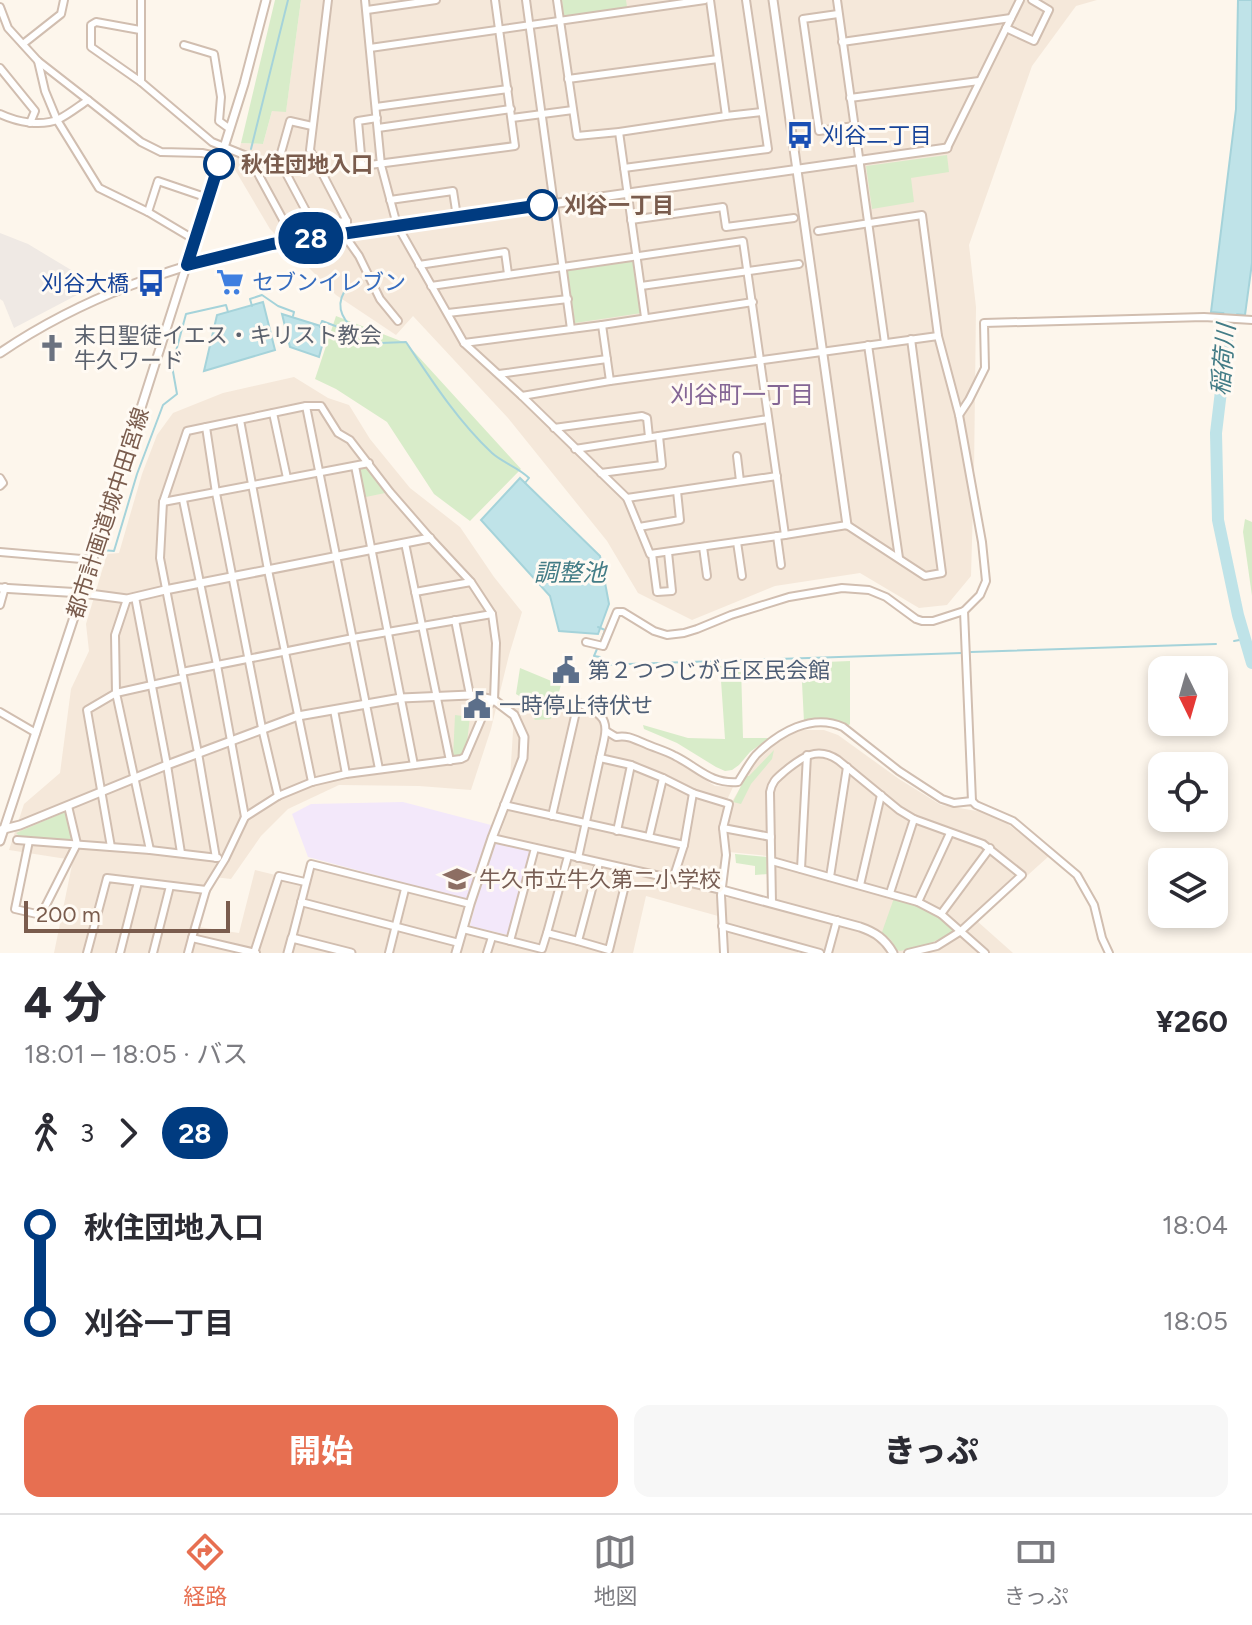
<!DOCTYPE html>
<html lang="ja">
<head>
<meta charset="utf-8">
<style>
	:root { --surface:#fff; --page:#f7f7f7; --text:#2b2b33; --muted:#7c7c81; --line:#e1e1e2; --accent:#e76f51 }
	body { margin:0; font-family:Figtree,"Noto Sans JP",sans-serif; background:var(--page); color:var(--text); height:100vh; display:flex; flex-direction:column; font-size:30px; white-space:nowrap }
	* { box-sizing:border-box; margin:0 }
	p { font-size:26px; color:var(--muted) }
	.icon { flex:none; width:44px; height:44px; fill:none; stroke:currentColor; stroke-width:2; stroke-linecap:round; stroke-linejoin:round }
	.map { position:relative; height:953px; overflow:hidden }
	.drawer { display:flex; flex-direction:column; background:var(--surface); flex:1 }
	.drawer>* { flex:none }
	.badge { padding:0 16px; border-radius:26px; font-size:28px; line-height:52px }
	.needle { width:52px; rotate:175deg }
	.controls { position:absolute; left:1148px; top:656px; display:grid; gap:16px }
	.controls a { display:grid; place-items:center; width:80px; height:80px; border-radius:16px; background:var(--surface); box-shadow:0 4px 12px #0003; font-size:40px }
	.scale { position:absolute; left:24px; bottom:20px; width:206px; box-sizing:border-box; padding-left:8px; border:4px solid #7a5c4d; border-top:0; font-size:22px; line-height:28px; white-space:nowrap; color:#7a5c4d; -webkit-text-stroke:6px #fffaf3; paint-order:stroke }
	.map>.badge { position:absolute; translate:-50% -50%; box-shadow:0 0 0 4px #fff }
	.legs { display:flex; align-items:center; gap:12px; height:88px; padding:0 24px; font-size:26px }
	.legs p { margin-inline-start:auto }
	.headline { display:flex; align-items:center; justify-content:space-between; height:136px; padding:0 24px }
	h1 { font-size:44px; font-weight:800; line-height:60px }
	.action { display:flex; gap:16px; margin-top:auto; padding:16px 24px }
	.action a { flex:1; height:92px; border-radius:16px; background:var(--accent); color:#fff; font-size:32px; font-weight:800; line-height:92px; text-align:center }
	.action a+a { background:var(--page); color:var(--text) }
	ul { padding:0 24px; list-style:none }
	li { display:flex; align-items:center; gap:28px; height:96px; font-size:30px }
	li i { display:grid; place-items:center; width:12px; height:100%; margin:0 10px; background:currentColor }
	li i::after { content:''; width:20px; height:20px; margin:-10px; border:6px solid; border-radius:50%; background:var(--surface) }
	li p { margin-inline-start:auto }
	li:first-child i { background:linear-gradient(#0000 50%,currentColor 0) }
	li:last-child i { background:linear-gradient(currentColor 50%,#0000 0) }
	.tab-bar { display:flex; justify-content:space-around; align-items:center; height:112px; border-top:2px solid var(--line); background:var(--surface); font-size:22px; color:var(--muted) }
	.tab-bar a { display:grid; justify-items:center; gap:4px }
	.tab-bar .active { color:var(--accent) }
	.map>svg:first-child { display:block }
</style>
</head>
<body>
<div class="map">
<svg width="1252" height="953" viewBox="0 0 1252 953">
	<rect width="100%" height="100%" fill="#fdf6ec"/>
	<g fill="#f5e8da">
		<polygon points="301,0 1097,0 1076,6 1032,66 969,245 976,307 974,473 971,576 947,605 919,608 860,573 775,586 692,620 638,593 607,541 508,418 413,316 396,335 336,295 270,229 234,168 241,143 263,144 272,111 286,111"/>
		<polygon points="294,377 328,398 349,405 370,439 410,488 460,527 494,577 522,612 509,655 491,729 471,790 419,786 339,785 288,809 261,836 231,879 214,877 199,927 239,933 255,870 308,883 312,867 464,906 457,932 512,944 537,847 499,837 508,811 514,715 509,703 584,709 601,722 610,738 627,740 672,759 715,786 733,787 727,800 720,826 723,853 721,873 716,886 718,916 646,896 633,953 54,953 73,860 9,850 24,804 60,773 71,689 89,651 86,624 107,554 119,553 142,474 157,435 173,413 223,393"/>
		<polygon points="797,730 824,730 838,735 899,779 941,805 995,814 1049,856 977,921 1013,953 807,953 799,951 798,953 727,953 724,920 725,898 731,897 769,906 768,856 729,852 727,825 733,800 754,764 782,738"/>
	</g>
	<polygon fill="#efe9e4" points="0,233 28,244 96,285 14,328 3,301 0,299"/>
	<polygon fill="#f3e8fa" points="403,802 491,825 487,841 530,851 508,935 470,926 476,902 308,857 292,814 311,804"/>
	<g fill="#d8ecc9">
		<polygon points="275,0 301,0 286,112 272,111 263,144 241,143"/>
		<polygon points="562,0 626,0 627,7 564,16"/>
		<polygon points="947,155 949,172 911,178 914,202 872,209 866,166"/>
		<polygon points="634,259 642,313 575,323 567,269"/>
		<polygon points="336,316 406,343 521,469 470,521 434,494 387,422 336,389 315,379"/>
		<polygon points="369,463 390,492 361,498 355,466"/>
		<polygon points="1245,519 1252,522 1252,596 1243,532"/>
		<path d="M850 661V724L848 726C832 719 820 717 804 722L801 663Z"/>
		<polygon points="720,666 741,666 743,738 769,738 750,752 739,765 732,770 725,771 716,767 677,743 644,729 643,725 688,738 725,739"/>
		<polygon points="520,668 561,685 551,719 535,720 526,700 516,694"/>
		<polygon points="455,715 470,717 467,742 461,756 453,758"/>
		<polygon points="774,750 772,759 751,784 741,804 733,802 746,776 749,776"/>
		<polygon points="67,811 73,841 21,837 16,833"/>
		<polygon points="735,854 767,857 768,874 755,875 755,866 736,863"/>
		<path d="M894 898C916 905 935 913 953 929V932L927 945 900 951 897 950 891 940 882 932Z"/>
	</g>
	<g fill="#bfe3e8" stroke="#a5d3da" stroke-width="2">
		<polygon points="1238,0 1252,0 1252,263 1245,315 1211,312 1236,109"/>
		<polygon points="263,302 275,350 204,371 217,315"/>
		<polygon points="282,314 327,328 319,357 290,347"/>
		<polygon points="520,478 600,556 609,604 598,634 559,631 550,596 481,520"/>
	</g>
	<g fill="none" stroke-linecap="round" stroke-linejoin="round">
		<g stroke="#a5d3da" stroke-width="2">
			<polyline points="251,149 288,0"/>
			<path d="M349 285C334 303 340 317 355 331"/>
			<polyline points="252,306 250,299 262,295 278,306 294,312 293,316"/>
			<path d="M320 327 322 321 381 343 406 342C432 381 458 421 492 453 503 463 518 467 529 478L525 483"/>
			<polyline points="102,550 114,551 137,474 163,405 177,394 172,366 186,314 226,305 228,312"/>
			<polyline points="598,627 605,630 600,643"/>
			<polyline points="1234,641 1245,639"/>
			<polyline points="597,649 594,656 600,657 598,665 962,653"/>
			<polyline points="971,652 1216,644"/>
		</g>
		<polyline stroke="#bfe3e8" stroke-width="12" points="1231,307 1216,433 1218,520 1238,615 1252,663"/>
		<g stroke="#d1beb0" stroke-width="10">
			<g id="minor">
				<polyline points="365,0 381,165 397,225 464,343 522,396 627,498 650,554 785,535 847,525 925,576 942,573 911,339"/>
				<polyline points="526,0 571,329"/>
				<polyline points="557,0 577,136 619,132 726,116 710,0"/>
				<polyline points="837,0 885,343"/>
				<path d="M0 7 8 28 38 61 88 100C79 106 69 114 59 119 41 127 17 122 0 114"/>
				<polyline points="367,10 436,0"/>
				<polyline points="838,14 803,19 819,131 854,126"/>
				<polyline points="1006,28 1034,41 1049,10 1032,0"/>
				<polyline points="140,30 96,22 91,25 91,47 141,82 212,142 249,157 287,227 347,221 310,150 328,0"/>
				<polyline points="842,42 1011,18"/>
				<polyline points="23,44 61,14 64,0"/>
				<polyline points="184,45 214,54 221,97 219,121 230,129"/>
				<polyline points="370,48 705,0"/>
				<polyline points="38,61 45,91 57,120 99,188 148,212 195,240"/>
				<polyline points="0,68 35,111 30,123"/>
				<polyline points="568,79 718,59"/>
				<polyline points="141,82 141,0"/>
				<polyline points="850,98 979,81"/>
				<polyline points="88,100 141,142 161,152 202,153 221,157"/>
				<polyline points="376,107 508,89"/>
				<polyline points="726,116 762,112"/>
				<polyline points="377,118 358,121 362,166 515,146 495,0"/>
				<polyline points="512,118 573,110"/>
				<polyline points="312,126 290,121 279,160 313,224"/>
				<polyline points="378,128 511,109"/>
				<polyline points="619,132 645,317"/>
				<polyline points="947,148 1020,0"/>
				<polyline points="624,168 768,149 746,0"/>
				<polyline points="390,200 453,191 457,217"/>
				<polyline points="148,212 158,181 208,198"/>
				<polyline points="631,220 723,207 726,227 794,218"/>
				<polyline points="347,221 347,239 359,256 380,299 398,321"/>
				<polyline points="419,265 505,252 508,274"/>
				<polyline points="431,286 743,241 785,535"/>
				<polyline points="641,286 799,264"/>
				<polyline points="448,313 568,299"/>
				<polyline points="602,325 610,381"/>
				<polyline points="464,343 602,325 753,302"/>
				<polyline points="868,345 899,558"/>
				<polyline points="499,374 607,359"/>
				<polyline points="522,396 610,381 938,336"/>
				<polyline points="306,406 379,769"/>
				<polyline points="273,413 287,478"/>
				<polyline points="959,415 969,400 985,368 984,323 1204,317 1252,320"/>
				<polyline points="240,420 268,570 312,782"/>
				<polyline points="206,427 216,493 262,728 278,796"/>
				<polyline points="554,428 642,416 647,418 649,437"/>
				<polyline points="575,449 768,419"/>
				<polyline points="737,456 740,481"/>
				<polyline points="355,466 414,765"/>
				<polyline points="601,473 662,465 659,436"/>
				<polyline points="0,478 3,483 0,486"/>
				<polyline points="627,498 777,476"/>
				<polyline points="183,500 217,665 245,817"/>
				<polyline points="163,502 369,463"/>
				<polyline points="639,527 680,520 677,491"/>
				<polyline points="777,536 781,565"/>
				<polyline points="737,542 742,576"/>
				<polyline points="405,543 450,761"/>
				<polyline points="703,547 707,576"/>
				<polyline points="0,552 93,560"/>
				<polyline points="652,554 657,592 672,591 668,552"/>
				<polyline points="415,592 471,582"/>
				<polyline points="135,597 167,765 181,853"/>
				<polyline points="0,605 5,587"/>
				<polyline points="964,611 972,801"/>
				<polyline points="455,620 470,695"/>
				<polyline points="586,642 603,646 617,612 623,612 654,631 667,635 684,633 697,629 731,615 789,597 842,588 869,590 886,597 916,619 922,621 933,621 964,611 980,595 986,581 982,542 959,415 938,336 922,215 818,231"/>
				<polyline points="182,672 353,638 492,614"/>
				<polyline points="334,710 346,774"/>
				<polyline points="0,712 36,733"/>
				<path d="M606 731 616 737C628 735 634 739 646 744 655 748 666 751 675 756 699 768 710 784 738 782 744 773 749 763 756 755 779 732 812 713 843 727L899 771 942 799 954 803 972 801 976 805 1013 821 1077 875 1094 905 1102 938 1109 953"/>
				<polyline points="504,805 684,845"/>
				<path d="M552 816 578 703C613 717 607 726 600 758L631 765 663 778 693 793 729 804 723 828 726 855 721 895 724 953"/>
				<polyline points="723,828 771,837"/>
				<polyline points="617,831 631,765"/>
				<polyline points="649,837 663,778"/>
				<polyline points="492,838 722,890"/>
				<polyline points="17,840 150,850 218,858"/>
				<polyline points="29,841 15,909 41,915 77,844 68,806"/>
				<polyline points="111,847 87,710 116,693 115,635 127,599"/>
				<polyline points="150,850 116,693 183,678"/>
				<polyline points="216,858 198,753 160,558 163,502 187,431 306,406 321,406 338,433 350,440 390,492 430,538 471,582 492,614 496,643 494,700 486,708 465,757 461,759 346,774 312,782 278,796 245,817 225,859 206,890 192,938 256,953"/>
				<polyline points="578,858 600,758"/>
				<polyline points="772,861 918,902 941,914 985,953"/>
				<polyline points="801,869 807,755"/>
				<polyline points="830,877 847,767"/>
				<polyline points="673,879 684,845 693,793"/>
				<polyline points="860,885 881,795"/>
				<polyline points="890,893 914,819"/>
				<polyline points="301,902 459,943"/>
				<polyline points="918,902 950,833"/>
				<path d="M772 903 770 792C772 781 777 778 785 771 802 757 817 746 838 760L899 810 914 819 983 844 1022 875 961 931 937 946 908 953"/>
				<polyline points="941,914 990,848"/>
				<polyline points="722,926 820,953"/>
				<polyline points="463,929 542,949 547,933 578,941 599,863"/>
				<polyline points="547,933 568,856"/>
				<polyline points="292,938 311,864 470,904"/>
				<polyline points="510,941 535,848"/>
				<polyline points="578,941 609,950 629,869"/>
				<polyline points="87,953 107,878 206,890"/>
				<polyline points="120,953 138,882"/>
				<polyline points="153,953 170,886"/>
				<polyline points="188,953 192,938"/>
				<polyline points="254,953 279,876 305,882"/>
				<polyline points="389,953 405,889"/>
				<polyline points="487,953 492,937"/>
				<polyline points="828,953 837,920"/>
			</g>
		</g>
		<g stroke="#d1beb0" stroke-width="11">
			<g id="tertiary">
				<polyline points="773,0 847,525"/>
				<polyline points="389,227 947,148"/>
				<path d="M0 353C82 297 175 265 272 244"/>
				<polyline points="0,588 82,593 127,599 165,590 430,538"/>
				<polyline points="0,830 20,825 167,765 298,716 401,698 470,695 494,700 514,715 524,737 523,758 492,838 470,904 456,953"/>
				<polyline points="0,841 82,593 221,157 244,84 266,0"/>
				<path d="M722 890 860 927C875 932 885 939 893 953"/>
				<polyline points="288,953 292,938 351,953"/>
			</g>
		</g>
		<use href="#minor" stroke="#fff" stroke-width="6"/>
		<use href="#tertiary" stroke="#fff" stroke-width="7"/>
		<g stroke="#d1beb0" stroke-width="11" stroke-linecap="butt">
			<polyline id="tertiary-bridge" points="272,244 389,227"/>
		</g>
		<use href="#tertiary-bridge" stroke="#fff" stroke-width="7"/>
	</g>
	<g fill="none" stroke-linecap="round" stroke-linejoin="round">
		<g stroke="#fff" stroke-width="18">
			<polyline id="line-1" points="219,164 187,265 272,244 542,205"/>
		</g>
		<use href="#line-1" stroke="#003b80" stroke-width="12"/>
	</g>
	<defs>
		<g id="bus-bare" transform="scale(2.16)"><path d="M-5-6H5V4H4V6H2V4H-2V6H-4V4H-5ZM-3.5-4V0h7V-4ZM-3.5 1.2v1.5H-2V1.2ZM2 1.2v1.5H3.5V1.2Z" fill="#1a4fb4" stroke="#fffaf3" stroke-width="2.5" paint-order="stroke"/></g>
		<g id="supermarket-bare" transform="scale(2.16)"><path d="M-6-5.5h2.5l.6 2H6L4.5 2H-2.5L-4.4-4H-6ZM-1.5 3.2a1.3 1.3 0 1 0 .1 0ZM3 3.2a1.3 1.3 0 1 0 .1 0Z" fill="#3f7fe0" stroke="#fffaf3" stroke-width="2.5" paint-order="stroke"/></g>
		<g id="church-bare" transform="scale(2.16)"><path d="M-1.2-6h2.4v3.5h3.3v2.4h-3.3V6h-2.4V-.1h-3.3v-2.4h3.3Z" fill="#6b7280" stroke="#fffaf3" stroke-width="2.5" paint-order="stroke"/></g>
		<g id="civic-bare" transform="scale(2.16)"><path d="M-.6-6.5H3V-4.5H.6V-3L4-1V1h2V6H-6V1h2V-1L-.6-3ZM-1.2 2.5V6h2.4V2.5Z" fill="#5c6f8a" stroke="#fffaf3" stroke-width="2.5" paint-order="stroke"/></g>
		<g id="school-bare" transform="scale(2.16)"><path d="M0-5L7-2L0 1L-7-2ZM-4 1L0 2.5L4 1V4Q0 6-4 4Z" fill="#8d6e63" stroke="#fffaf3" stroke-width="2.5" paint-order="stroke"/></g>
	</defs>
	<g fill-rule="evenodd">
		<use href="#bus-bare" x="800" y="135"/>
		<use href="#supermarket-bare" x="230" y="282"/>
		<use href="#bus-bare" x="151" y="283"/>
		<use href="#church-bare" x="52" y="348"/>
		<use href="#civic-bare" x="566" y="670"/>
		<use href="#civic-bare" x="477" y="705"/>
		<use href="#school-bare" x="457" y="879"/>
	</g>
	<g fill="#fff" stroke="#003b80" stroke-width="4">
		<circle cx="219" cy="164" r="14"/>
		<circle cx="542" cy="205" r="14"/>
	</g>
	<g text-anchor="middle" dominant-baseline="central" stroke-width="6" stroke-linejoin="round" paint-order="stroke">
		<g font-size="22" fill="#164399" stroke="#fffaf3" text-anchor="start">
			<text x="822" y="135">刈谷二丁目</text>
			<text x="129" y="283" text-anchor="end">刈谷大橋</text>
		</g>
		<g font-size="22" font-weight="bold" fill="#7a5c4d" stroke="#fffaf3" text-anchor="start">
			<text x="241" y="164">秋住団地入口</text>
			<text x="564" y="205">刈谷一丁目</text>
		</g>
		<g font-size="22" fill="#366cbe" stroke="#fffaf3" text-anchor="start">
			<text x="252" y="282">セブンイレブン</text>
		</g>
		<g font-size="22" fill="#5b616d" stroke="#fffaf3" text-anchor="start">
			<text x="74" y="335">末日聖徒イエス・キリスト教会<tspan x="74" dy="25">牛久ワード</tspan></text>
		</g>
		<g font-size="22" fill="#7a5c4d" stroke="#fffaf3">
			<text transform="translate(108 513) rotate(-72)">都市計画道城中田宮線</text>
		</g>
		<g font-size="22" fill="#4e5e75" stroke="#fffaf3" text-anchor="start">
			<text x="588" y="670">第２つつじが丘区民会館</text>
			<text x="499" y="705">一時停止待伏せ</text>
		</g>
		<g font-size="22" fill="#785e54" stroke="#fffaf3" text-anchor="start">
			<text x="479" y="879">牛久市立牛久第二小学校</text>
		</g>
		<g font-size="24" font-style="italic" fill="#437c86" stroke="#fffaf3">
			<text transform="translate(1223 360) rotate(-85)">稲荷川</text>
			<text x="570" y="572">調整池</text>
		</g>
		<g font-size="24" fill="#846695" stroke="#fffaf3">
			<text x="742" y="394">刈谷町一丁目</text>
		</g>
	</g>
</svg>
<div class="controls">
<a><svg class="needle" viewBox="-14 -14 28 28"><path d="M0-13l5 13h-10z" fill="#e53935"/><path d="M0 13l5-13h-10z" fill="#7c7c81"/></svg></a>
<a><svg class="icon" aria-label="locate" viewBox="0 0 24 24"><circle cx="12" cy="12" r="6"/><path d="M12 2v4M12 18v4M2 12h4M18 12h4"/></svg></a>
<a><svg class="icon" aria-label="layers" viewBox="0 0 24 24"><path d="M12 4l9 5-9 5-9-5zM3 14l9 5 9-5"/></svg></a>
</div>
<div class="scale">200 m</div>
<b class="badge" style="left:311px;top:238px;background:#003b80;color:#fff">28</b>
</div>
<section class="drawer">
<div class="headline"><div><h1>4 分</h1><p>18:01 – 18:05 · バス</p></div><b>¥260</b></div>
<div class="legs"><svg class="icon" aria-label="walk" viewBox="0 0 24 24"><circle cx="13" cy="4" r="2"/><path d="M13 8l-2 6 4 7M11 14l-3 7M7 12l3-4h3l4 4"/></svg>3<svg class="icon" aria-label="forward" viewBox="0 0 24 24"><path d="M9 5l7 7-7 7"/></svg><b class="badge" style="background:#003b80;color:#fff">28</b></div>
<ul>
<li><i style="color:#003b80"></i><b>秋住団地入口</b><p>18:04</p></li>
<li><i style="color:#003b80"></i><b>刈谷一丁目</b><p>18:05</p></li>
</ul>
<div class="action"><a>開始</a><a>きっぷ</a></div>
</section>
<nav class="tab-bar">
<a class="active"><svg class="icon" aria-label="directions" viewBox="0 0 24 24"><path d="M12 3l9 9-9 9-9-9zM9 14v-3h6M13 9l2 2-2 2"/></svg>経路</a>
<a><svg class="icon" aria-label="map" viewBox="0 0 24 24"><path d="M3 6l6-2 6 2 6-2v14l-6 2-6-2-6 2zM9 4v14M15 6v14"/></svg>地図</a>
<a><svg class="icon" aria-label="tickets" viewBox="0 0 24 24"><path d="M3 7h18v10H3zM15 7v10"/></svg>きっぷ</a>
</nav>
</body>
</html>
